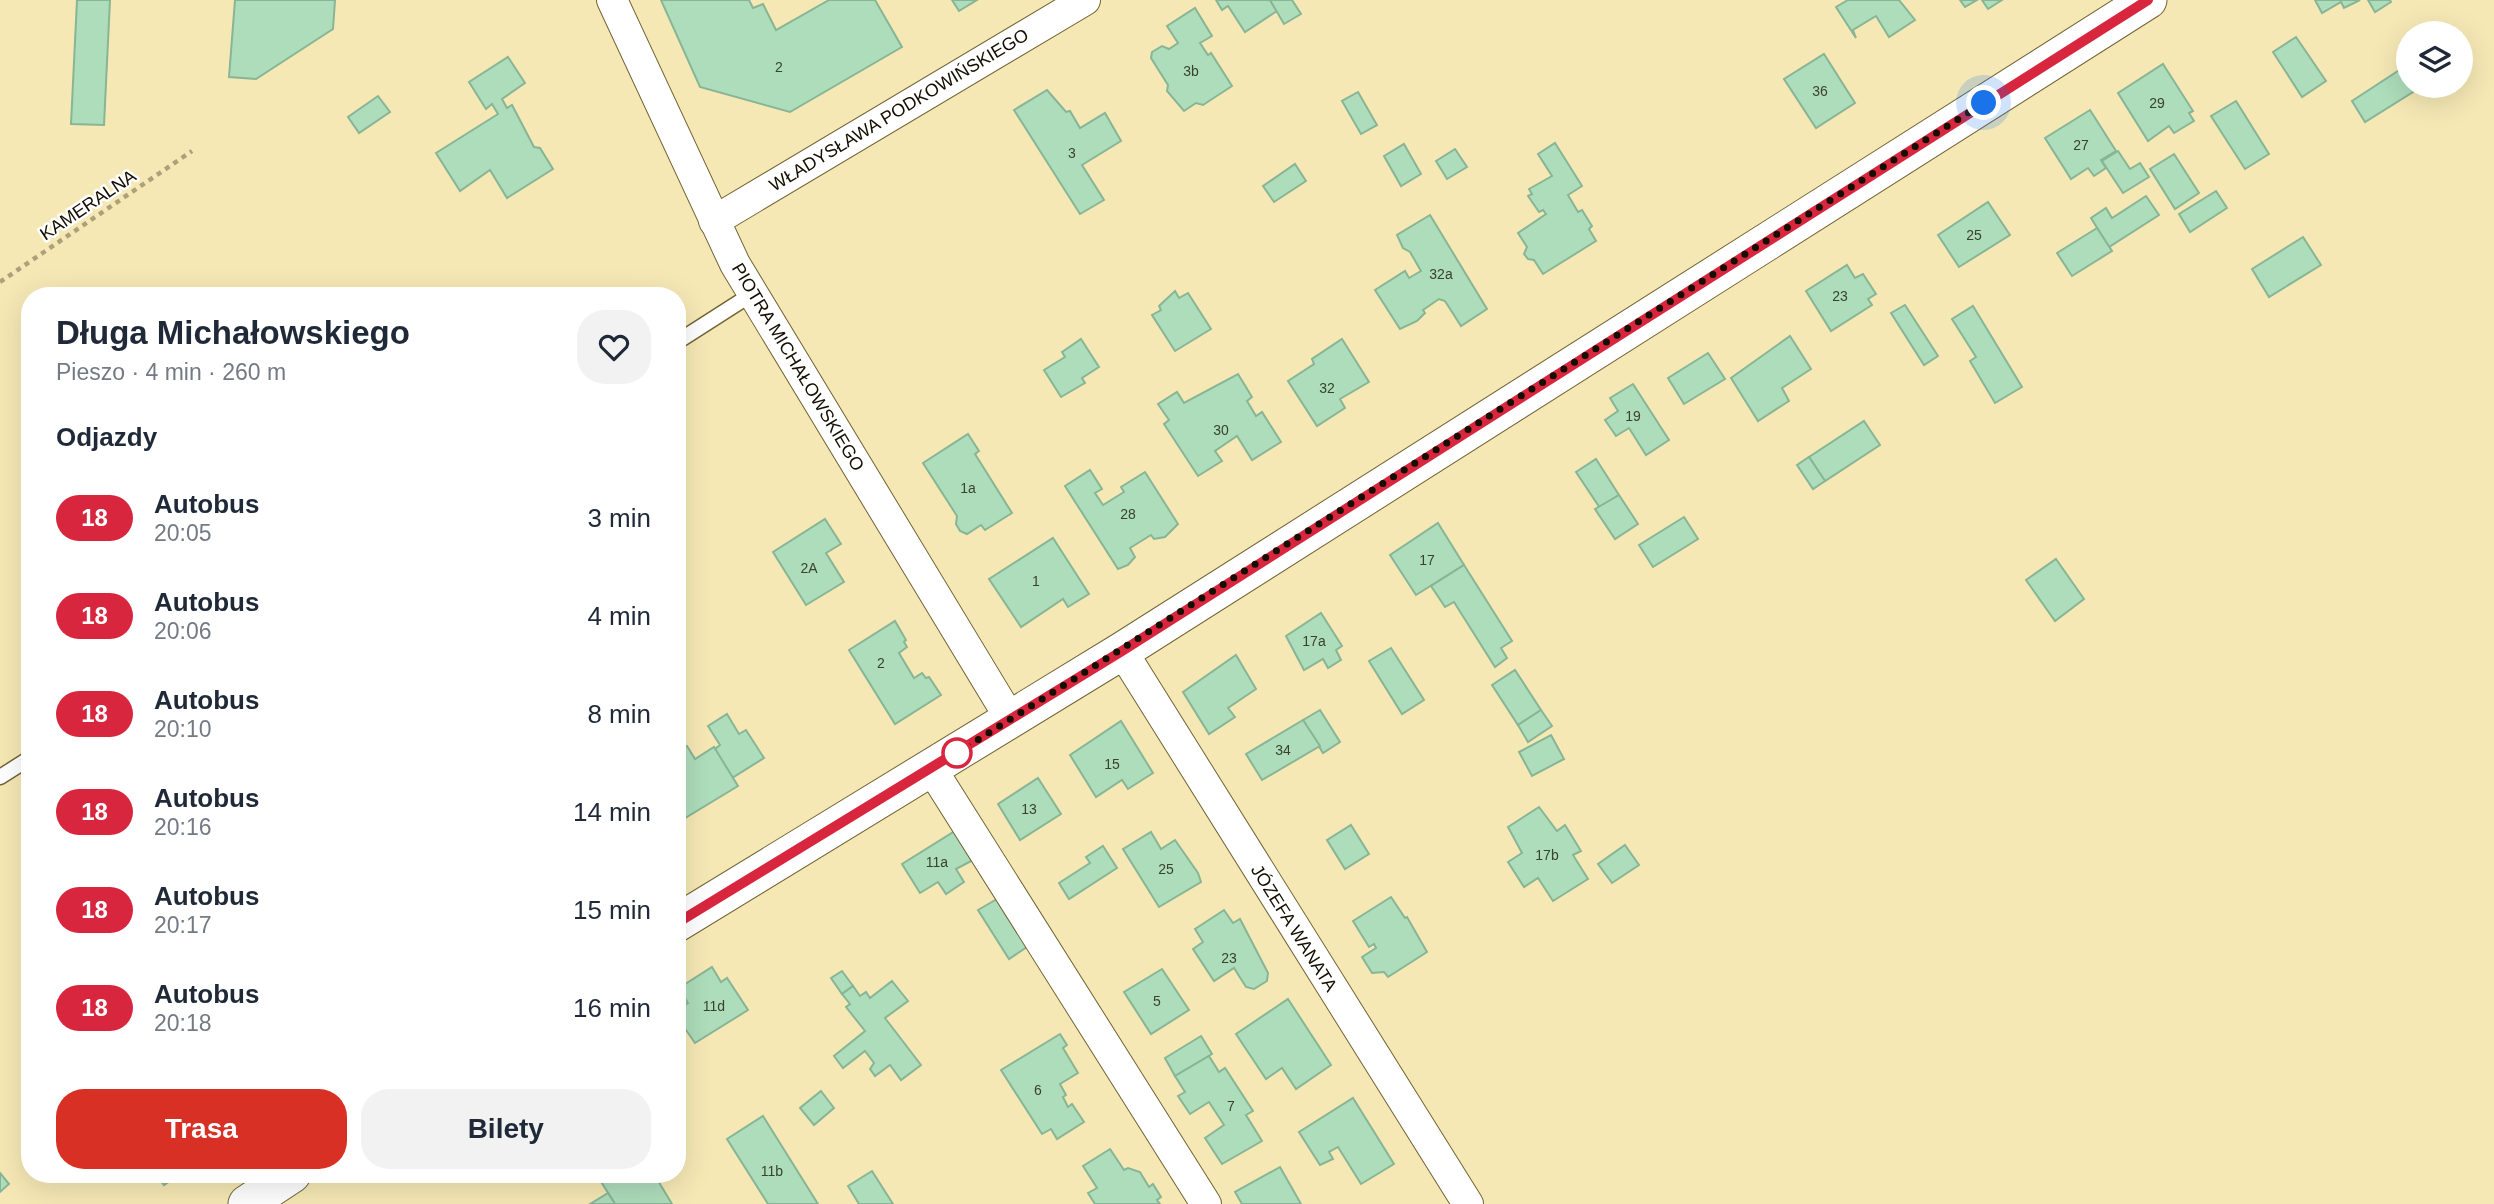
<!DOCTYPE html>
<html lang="pl">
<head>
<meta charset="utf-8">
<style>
	:root { --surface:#fff; --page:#f2f2f3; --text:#1f2937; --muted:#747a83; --accent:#d93025 }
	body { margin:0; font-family:Helvetica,sans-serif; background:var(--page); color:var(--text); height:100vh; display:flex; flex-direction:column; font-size:26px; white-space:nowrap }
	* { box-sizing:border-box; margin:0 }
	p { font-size:23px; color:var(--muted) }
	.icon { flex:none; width:38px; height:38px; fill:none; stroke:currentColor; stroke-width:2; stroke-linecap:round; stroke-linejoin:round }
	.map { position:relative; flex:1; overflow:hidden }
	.sheet { position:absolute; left:21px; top:287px; width:665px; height:896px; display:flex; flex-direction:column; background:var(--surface); border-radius:28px; box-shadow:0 7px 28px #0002 }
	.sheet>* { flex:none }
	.badge { padding:0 14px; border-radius:23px; font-size:24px; line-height:46px }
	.fabs { position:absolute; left:2396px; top:21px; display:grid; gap:14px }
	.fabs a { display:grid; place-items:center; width:77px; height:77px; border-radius:50%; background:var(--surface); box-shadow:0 7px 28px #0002; font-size:35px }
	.you { position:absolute; width:35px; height:35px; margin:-18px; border:5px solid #fff; border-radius:50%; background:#1a73e8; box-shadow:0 0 0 10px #1a73e833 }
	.map>.badge { position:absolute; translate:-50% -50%; box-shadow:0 0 0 4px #fff }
	h2 { padding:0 35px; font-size:26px; line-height:63px }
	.round { display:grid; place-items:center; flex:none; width:74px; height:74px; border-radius:28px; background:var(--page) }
	.headline { display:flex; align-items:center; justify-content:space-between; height:119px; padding:0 35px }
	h1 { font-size:33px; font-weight:700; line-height:52px }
	.button { display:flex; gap:14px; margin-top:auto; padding:14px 35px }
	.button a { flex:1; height:80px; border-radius:28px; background:var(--accent); color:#fff; font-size:28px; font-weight:700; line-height:80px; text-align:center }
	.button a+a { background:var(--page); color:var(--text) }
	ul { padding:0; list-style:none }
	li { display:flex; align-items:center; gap:21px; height:98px; padding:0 35px }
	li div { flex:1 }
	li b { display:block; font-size:26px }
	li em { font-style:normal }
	li .badge { min-width:77px; font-weight:700; text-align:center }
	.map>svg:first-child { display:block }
</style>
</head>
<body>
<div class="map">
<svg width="2494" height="1204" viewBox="0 0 2494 1204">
	<rect width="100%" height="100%" fill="#f6e8b5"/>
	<g fill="#adddbb" stroke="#87b595" stroke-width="2">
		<polygon points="77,0 110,0 104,125 71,124"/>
		<polygon points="235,0 335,0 333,29 256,79 229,77"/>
		<polygon points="661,0 749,0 753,8 763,4 776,30 829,0 875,0 902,47 790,112 700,87"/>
		<polygon points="952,0 977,0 959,11"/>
		<polygon points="1216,0 1270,0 1277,11 1245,32 1228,6 1222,10"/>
		<polygon points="1270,0 1292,0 1301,14 1284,24"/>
		<polygon points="1848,0 1899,0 1915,20 1889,37 1876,16 1853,30 1856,38 1836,7"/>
		<polygon points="1960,0 1977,0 1965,7"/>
		<polygon points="1982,0 2002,0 1988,9"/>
		<polygon points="2315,0 2360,0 2344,8 2341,2 2322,13"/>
		<polygon points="2368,0 2390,0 2391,2 2375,12"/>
		<polygon points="1195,8 1212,36 1200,43 1208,55 1211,53 1232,86 1203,105 1196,103 1184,111 1167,91 1168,85 1151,58 1152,52 1162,46 1169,49 1178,43 1167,26"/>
		<polygon points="2296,37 2326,81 2302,97 2273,52"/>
		<polygon points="1824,54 1855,103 1816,128 1784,79"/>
		<polygon points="508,57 525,83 502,99 507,108 512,105 534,147 540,148 553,169 507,198 490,170 460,191 436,153 498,114 492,104 486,109 469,82"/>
		<polygon points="2163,64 2193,111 2189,113 2194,121 2174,133 2169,126 2148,141 2118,93"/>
		<polygon points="2407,65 2408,86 2421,87 2365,122 2352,101"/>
		<polygon points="1047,90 1066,112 1070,111 1080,128 1105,113 1121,141 1082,165 1104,200 1080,214 1014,110"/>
		<polygon points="1358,92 1377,125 1361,134 1342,101"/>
		<polygon points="378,96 390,112 359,133 348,117"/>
		<polygon points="2236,101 2269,154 2245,169 2211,116"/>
		<polygon points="2090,110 2116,151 2101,160 2106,168 2094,176 2088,168 2071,179 2045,138"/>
		<polygon points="1555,143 1582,186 1568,195 1578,212 1582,210 1592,226 1589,229 1596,241 1543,274 1534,260 1528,259 1524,254 1527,247 1518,233 1546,214 1543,210 1539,212 1528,196 1532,194 1529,189 1552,176 1538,154"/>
		<polygon points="1404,144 1421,174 1401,186 1384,156"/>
		<polygon points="1455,149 1467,167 1447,179 1436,161"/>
		<polygon points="2118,151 2130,169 2140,163 2149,177 2123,193 2102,161"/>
		<polygon points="2174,154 2199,193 2175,209 2150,169"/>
		<polygon points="1295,164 1306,181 1274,202 1263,186"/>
		<polygon points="2216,191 2227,208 2190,232 2179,214"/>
		<polygon points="2146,196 2159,215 2109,247 2091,218 2106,208 2112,218"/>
		<polygon points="1988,202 2010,235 1959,267 1938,235"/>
		<polygon points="1430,215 1487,309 1461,326 1445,301 1439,299 1423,310 1425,313 1417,321 1400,329 1375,290 1405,271 1409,278 1421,271 1410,252 1403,248 1397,235"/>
		<polygon points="2097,228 2112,251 2072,276 2057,253"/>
		<polygon points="2303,237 2321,265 2269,297 2252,269"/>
		<polygon points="1847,265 1855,278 1863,274 1876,294 1868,299 1872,305 1831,331 1806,291"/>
		<polygon points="1175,291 1179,298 1188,293 1211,329 1175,351 1152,315 1161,310 1159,306"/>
		<polygon points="1905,305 1938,356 1924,365 1891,313"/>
		<polygon points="1973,306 2022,387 1995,403 1970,361 1976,357 1952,319"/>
		<polygon points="1790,336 1811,369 1782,388 1789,401 1758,421 1731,378"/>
		<polygon points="1081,339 1099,367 1082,378 1085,383 1061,397 1044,370 1065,357 1062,352"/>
		<polygon points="1342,339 1369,382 1340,399 1345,408 1317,426 1288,381 1314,364 1312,359"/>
		<polygon points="1708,353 1725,379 1684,404 1668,378"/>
		<polygon points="1238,374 1252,397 1247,401 1256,416 1262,412 1281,442 1252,460 1237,436 1215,451 1222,461 1198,476 1164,424 1169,420 1158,404 1177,392 1184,403"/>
		<polygon points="1633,384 1669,440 1646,455 1629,428 1616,436 1605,420 1618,411 1610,398"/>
		<polygon points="1864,421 1880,445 1825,481 1809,457"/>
		<polygon points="968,434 979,451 975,454 1012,513 985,530 981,525 967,534 960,531 956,524 957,516 923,463"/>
		<polygon points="1809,457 1825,481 1813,489 1797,465"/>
		<polygon points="1596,459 1619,495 1600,508 1576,472"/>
		<polygon points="1090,470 1102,489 1095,493 1103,505 1124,492 1121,487 1145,472 1178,524 1165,537 1154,539 1151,535 1130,548 1135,557 1128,565 1118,569 1065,486"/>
		<polygon points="1619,495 1638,524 1615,539 1595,509"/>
		<polygon points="1684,517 1698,539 1653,567 1639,545"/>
		<polygon points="825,519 841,544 826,553 844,582 806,605 773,552"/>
		<polygon points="1438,523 1464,565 1416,595 1390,555"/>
		<polygon points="1053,538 1089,594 1068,607 1063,599 1021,627 989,579"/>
		<polygon points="2056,559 2084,599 2055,621 2026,580"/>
		<polygon points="1464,565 1512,641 1501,648 1507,658 1495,667 1454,602 1445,607 1431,586"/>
		<polygon points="1321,613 1342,646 1336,650 1341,660 1328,668 1323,659 1304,670 1286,636"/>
		<polygon points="895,621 906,640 904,642 907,647 899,653 914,678 922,673 926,678 929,677 941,695 895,724 849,650"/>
		<polygon points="1391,648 1424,700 1402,714 1369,661"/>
		<polygon points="1236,655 1256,689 1228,708 1235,717 1209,734 1183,692"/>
		<polygon points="1515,670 1541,710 1518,725 1492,685"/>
		<polygon points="1320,710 1340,742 1323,753 1303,720"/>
		<polygon points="1541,710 1552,726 1528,742 1518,725"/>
		<polygon points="727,714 739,734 746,730 764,758 732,778 715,749 720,745 708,726"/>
		<polygon points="1303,720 1320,746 1262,780 1246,754"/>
		<polygon points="1121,721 1153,773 1128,789 1122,780 1096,797 1070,755"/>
		<polygon points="1551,735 1564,759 1532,776 1519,752"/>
		<polygon points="687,746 695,759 714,747 738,786 677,823 677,752"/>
		<polygon points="1038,778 1061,814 1020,840 998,804"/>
		<polygon points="1539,807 1557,831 1565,825 1581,851 1573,855 1588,879 1553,901 1538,878 1524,887 1508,862 1522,853 1508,827"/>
		<polygon points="1351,825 1369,854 1345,869 1327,840"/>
		<polygon points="955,831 973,860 956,869 964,882 946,894 938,882 920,893 902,864"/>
		<polygon points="1151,832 1161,849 1175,840 1198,873 1201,882 1159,907 1123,849"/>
		<polygon points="1625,845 1639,865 1612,883 1598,864"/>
		<polygon points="1103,846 1117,868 1069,899 1059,883 1090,863 1086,857"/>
		<polygon points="1391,897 1405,918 1407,917 1427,952 1388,977 1384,972 1372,973 1362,957 1376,948 1374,944 1369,947 1353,921"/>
		<polygon points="997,899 1027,947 1009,959 978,910"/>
		<polygon points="1224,910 1233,923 1240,919 1268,973 1267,981 1254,989 1246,987 1234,968 1214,981 1193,949 1203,942 1195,929"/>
		<polygon points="712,967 721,982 727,978 748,1010 695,1043 677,1017 677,1009 688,1003 679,988"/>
		<polygon points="1162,969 1189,1010 1151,1034 1124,992"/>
		<polygon points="842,971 853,986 842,994 831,978"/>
		<polygon points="892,981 908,1001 885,1018 921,1065 901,1080 890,1065 875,1076 870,1069 874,1063 865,1051 843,1068 834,1056 865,1031 846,1007 850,1004 842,994 853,986 860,996 866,992 870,998"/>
		<polygon points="1288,999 1331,1065 1296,1089 1282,1068 1266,1079 1236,1034"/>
		<polygon points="1060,1034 1067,1045 1063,1048 1078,1073 1060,1084 1066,1095 1063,1097 1068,1107 1072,1104 1084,1122 1057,1139 1051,1129 1042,1134 1001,1070"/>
		<polygon points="1201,1036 1212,1054 1175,1076 1165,1058"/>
		<polygon points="1209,1056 1219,1072 1225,1068 1253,1111 1246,1115 1262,1141 1222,1164 1205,1138 1224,1125 1209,1102 1190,1114 1178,1096 1185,1092 1175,1076"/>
		<polygon points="821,1091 834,1108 814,1125 800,1108"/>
		<polygon points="1353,1098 1394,1164 1361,1184 1338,1147 1329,1152 1333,1159 1320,1165 1299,1132"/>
		<polygon points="763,1116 818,1204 768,1204 727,1139"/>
		<polygon points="1110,1149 1124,1170 1128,1168 1140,1172 1149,1187 1153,1184 1161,1197 1157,1200 1160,1204 1095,1204 1088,1193 1097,1188 1083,1166"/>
		<polygon points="1280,1167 1301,1204 1242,1204 1235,1192"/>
		<polygon points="872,1171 893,1204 859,1204 848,1186"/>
		<polygon points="0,1173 9,1184 0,1192"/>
		<polygon points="156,1174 180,1174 164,1185"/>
		<polygon points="609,1174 654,1174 672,1204 615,1204 600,1180"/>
		<polygon points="608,1193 615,1204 590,1204"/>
	</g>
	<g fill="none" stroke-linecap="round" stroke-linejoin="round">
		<g stroke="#716435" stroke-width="17">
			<g id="service">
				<polyline points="677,342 752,294"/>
				<polyline points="0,777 30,758"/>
			</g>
		</g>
		<g stroke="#716435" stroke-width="32">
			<g id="minor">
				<polyline points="612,0 735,264 1011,720"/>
				<polyline points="714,221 1085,0"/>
				<polyline points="1122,651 1468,1204"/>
				<polyline points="931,768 1206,1204"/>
			</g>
		</g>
		<g stroke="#716435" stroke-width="39">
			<g id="tertiary">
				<polyline points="677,923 1122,651 2148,0"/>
				<polyline points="247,1204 292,1174"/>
			</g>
		</g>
		<polyline stroke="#aca17a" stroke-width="4.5" stroke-dasharray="5 5" stroke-linecap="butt" points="0,282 192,151"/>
		<use href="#service" stroke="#fff" stroke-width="14"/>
		<use href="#minor" stroke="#fff" stroke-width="30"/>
		<use href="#tertiary" stroke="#fff" stroke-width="37"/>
	</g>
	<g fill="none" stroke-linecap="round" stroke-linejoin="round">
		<g stroke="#fff" stroke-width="16">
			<polyline id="line" points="677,923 1122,651 2148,0"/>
		</g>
		<use href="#line" stroke="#d7263d" stroke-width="10"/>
		<polyline stroke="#140f00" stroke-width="7" stroke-dasharray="0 12.6" points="957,753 1984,103"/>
	</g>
	<circle fill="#fff" stroke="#d7263d" stroke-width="3.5" cx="957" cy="753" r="14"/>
	<g text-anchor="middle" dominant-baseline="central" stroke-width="5" stroke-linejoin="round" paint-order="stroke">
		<g font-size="14" fill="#3a422f">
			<text x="779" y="67">2</text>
			<text x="1191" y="71">3b</text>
			<text x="1820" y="91">36</text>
			<text x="2157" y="103">29</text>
			<text x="2081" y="145">27</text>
			<text x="1072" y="153">3</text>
			<text x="1974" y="235">25</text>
			<text x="1441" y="274">32a</text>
			<text x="1840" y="296">23</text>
			<text x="1327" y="388">32</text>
			<text x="1633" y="416">19</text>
			<text x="1221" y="430">30</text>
			<text x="968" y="488">1a</text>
			<text x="1128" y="514">28</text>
			<text x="1427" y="560">17</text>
			<text x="809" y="568">2A</text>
			<text x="1036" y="581">1</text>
			<text x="1314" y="641">17a</text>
			<text x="881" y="663">2</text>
			<text x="1283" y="750">34</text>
			<text x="1112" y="764">15</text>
			<text x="1029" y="809">13</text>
			<text x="1547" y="855">17b</text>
			<text x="937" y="862">11a</text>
			<text x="1166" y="869">25</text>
			<text x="1229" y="958">23</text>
			<text x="1157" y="1001">5</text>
			<text x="714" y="1006">11d</text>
			<text x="1038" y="1090">6</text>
			<text x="1231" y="1106">7</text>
			<text x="772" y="1171">11b</text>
		</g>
		<g font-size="18" fill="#140f00" stroke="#fff">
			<text transform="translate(899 110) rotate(-31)">WŁADYSŁAWA PODKOWIŃSKIEGO</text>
			<text transform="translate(88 205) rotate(-34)">KAMERALNA</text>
			<text transform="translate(798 367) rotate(59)">PIOTRA MICHAŁOWSKIEGO</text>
			<text transform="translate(1294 928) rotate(58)">JÓZEFA WANATA</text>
		</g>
	</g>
</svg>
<div class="fabs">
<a><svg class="icon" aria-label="layers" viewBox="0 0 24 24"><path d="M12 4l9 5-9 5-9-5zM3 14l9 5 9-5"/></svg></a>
</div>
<div class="you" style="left:1984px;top:103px"></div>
<section class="sheet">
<div class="headline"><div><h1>Długa Michałowskiego</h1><p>Pieszo · 4 min · 260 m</p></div><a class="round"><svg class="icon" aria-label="heart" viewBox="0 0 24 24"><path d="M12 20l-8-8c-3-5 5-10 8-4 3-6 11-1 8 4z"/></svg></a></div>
<h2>Odjazdy</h2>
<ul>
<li><span class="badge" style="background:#d7263d;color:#fff">18</span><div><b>Autobus</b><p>20:05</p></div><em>3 min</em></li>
<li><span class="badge" style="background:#d7263d;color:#fff">18</span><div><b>Autobus</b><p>20:06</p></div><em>4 min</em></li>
<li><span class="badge" style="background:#d7263d;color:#fff">18</span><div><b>Autobus</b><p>20:10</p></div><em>8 min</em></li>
<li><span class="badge" style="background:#d7263d;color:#fff">18</span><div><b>Autobus</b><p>20:16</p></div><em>14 min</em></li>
<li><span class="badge" style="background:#d7263d;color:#fff">18</span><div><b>Autobus</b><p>20:17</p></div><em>15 min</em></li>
<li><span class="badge" style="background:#d7263d;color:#fff">18</span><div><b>Autobus</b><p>20:18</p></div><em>16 min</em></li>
</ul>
<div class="button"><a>Trasa</a><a>Bilety</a></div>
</section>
</div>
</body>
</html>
